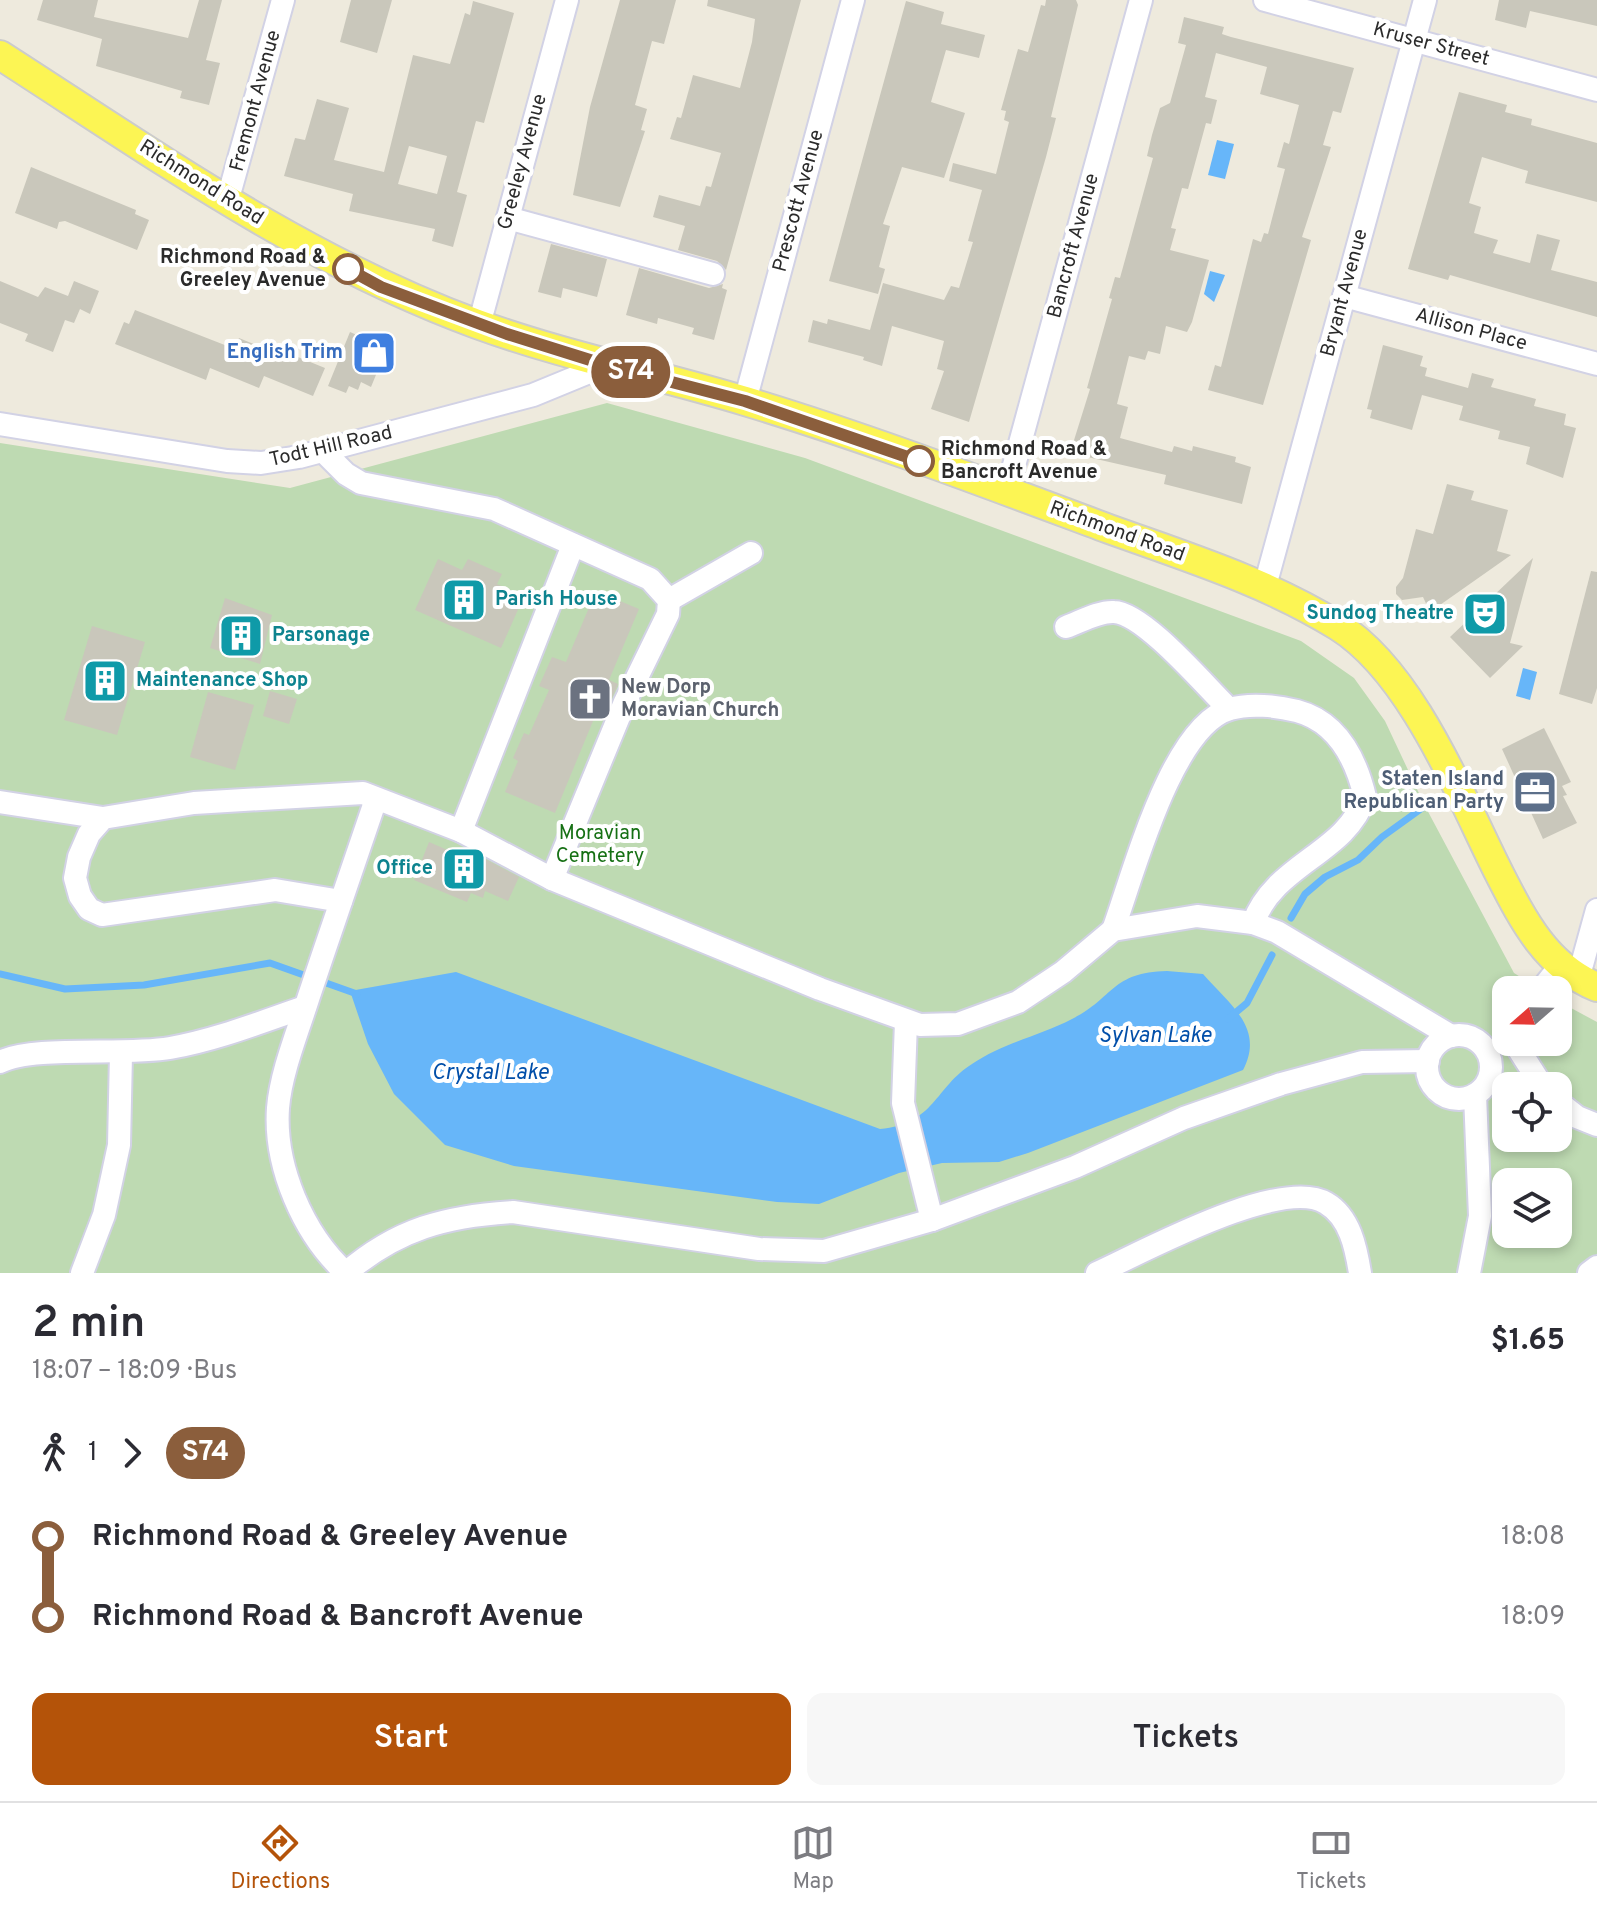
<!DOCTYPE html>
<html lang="en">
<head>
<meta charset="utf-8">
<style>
	:root { --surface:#fff; --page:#f7f7f7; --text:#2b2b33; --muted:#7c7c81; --line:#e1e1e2; --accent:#b45309 }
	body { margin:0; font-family:Overpass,sans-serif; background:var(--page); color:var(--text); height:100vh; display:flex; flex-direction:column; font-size:30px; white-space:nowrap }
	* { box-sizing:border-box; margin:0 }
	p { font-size:26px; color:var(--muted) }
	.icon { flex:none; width:44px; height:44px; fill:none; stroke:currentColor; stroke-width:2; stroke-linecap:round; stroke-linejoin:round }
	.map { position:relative; height:1273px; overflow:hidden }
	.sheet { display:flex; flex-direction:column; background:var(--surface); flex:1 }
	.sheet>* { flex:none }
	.badge { padding:0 16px; border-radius:26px; font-size:28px; line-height:52px }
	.needle { width:52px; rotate:250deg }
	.buttons { position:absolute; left:1492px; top:976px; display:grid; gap:16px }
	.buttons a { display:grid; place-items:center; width:80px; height:80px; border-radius:16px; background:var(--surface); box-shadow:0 4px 12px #0003; font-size:40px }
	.map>.badge { position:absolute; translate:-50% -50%; box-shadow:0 0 0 4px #fff }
	.legs { display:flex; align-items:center; gap:12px; height:88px; padding:0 32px; font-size:26px }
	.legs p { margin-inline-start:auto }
	.head { display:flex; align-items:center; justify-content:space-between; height:136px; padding:0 32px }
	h1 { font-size:44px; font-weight:600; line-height:60px }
	.cta { display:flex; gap:16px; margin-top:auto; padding:16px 32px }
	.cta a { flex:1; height:92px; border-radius:16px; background:var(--accent); color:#fff; font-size:32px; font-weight:600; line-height:92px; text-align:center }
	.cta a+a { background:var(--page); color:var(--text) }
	ul { padding:0 32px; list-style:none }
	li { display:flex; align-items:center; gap:28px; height:80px; font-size:30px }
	li i { display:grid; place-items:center; width:12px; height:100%; margin:0 10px; background:currentColor }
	li i::after { content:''; width:20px; height:20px; margin:-10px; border:6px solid; border-radius:50%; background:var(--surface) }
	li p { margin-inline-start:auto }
	li:first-child i { background:linear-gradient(#0000 50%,currentColor 0) }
	li:last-child i { background:linear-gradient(currentColor 50%,#0000 0) }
	.dock { display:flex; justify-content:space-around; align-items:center; height:112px; border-top:2px solid var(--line); background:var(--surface); font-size:22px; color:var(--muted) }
	.dock a { display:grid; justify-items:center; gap:4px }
	.dock .selected { color:var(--accent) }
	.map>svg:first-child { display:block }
</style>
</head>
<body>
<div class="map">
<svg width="1597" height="1273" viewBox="0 0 1597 1273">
	<rect width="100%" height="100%" fill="#eeeadd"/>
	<path fill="#bedab2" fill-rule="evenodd" d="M607 403 805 458 1301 641 1354 678 1385 721 1425 806 1514 973 1541 990H1506V1042H1558V1001L1597 1022V1273H0V443L290 488ZM1506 1086H1558V1138H1506ZM1506 1182H1558V1234H1506Z"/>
	<g fill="#67b6f9">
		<polygon points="1217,140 1234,144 1225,179 1208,175"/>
		<polygon points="1210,271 1225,275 1214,302 1204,294"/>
		<polygon points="1523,668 1537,672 1530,700 1516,696"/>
		<path d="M1167 971 1203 974C1230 1005 1265 1028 1243 1070L1028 1153 999 1162 942 1163 899 1173 819 1204 777 1202 514 1166 445 1145 394 1094 368 1044 350 991 456 972 880 1129C935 1124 935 1087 972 1064 1003 1043 1039 1036 1072 1019 1113 999 1111 972 1167 971Z"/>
	</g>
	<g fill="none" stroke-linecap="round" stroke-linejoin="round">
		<g stroke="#67b6f9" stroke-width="7">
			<polyline points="1495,777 1499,776"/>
			<polyline points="1291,918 1305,894 1325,877 1358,860 1382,837 1425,806"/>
			<polyline points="0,974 65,989 144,985 270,963 357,994"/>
			<polyline points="1228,1019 1247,1003 1272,955"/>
		</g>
	</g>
	<g fill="#c9c7bb" fill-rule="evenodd">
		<polygon points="43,0 98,0 94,17 188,38 199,0 222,0 206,60 220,63 209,105 180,98 182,91 96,66 102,39 37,20"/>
		<polygon points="351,0 392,0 377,53 340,42"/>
		<polygon points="620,0 676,0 664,44 652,41 635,105 647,109 641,130 645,131 620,207 573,195 590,107"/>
		<polygon points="708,0 801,0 726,270 717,261 678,250 685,226 653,217 659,195 700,206 706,186 711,187 721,153 670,139 677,117 681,118 693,75 740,88 752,42 755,19 707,6"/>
		<polygon points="1046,0 1076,0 1078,5 1051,117 1056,118 1046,157 969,422 931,409 944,371 937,369 944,341 892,326 882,366 863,360 864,357 808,342 813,320 827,324 828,319 870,330 883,283 944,300 951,286 959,288 973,242 968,241 982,190 949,181 953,163 996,174 1009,122 1004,120 1006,111 1001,110 1018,49 1028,52 1041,5 1045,6"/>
		<polygon points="1499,0 1597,0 1597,26 1530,11 1526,28 1495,20"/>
		<path d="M473 1 514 13 484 123 476 121 457 192 467 195 453 247 432 241 435 229 349 211 353 194 284 176 295 138 305 140 317 99 349 108 334 160 384 172 413 55 450 64 465 13 470 15ZM409 146 447 156 437 194 398 184Z"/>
		<polygon points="906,1 944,12 941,24 985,35 979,58 946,50 931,102 965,113 944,178 902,167 883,224 890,226 879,267 885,269 878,294 829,281"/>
		<polygon points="1184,17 1224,27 1222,34 1231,37 1354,68 1341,113 1333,111 1323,145 1331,147 1302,237 1311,240 1263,405 1208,390 1215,365 1221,367 1253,239 1261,242 1264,233 1268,234 1285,169 1277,167 1284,142 1289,144 1299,105 1260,94 1267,67 1216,53 1205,97 1217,100 1211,124 1206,123 1188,189 1182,188 1171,228 1176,229 1170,250 1209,260 1192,322 1187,332 1166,326 1160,354 1148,351 1145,360 1129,356 1117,404 1128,407 1120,438 1172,452 1174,446 1192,451 1193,446 1236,457 1235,462 1251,467 1242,504 1164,484 1166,475 1070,453 1090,389 1087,388 1112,299 1109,298 1115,277 1120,278 1153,158 1147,156 1152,135 1160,108 1170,103 1186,45 1178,43"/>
		<polygon points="1459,92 1507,105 1505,112 1532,119 1531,125 1597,143 1597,202 1525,183 1528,171 1482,157 1469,203 1481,207 1474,233 1498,240 1493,253 1530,263 1537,234 1560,240 1551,270 1597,282 1597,317 1450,275 1448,280 1408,269"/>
		<polygon points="31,167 136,210 135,214 149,220 137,250 65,221 59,222 57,229 15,213"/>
		<polygon points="551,244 607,259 597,297 563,288 561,298 538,292"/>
		<polygon points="639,268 709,288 723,284 722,288 727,290 714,340 692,334 694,328 658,318 657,324 626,315"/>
		<polygon points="0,281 38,297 45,287 68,296 74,281 99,291 90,314 80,309 74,323 65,320 53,352 25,341 28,334 0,323"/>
		<polygon points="135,310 235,349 239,338 292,360 293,355 325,368 313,396 264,376 259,388 210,368 206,380 115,344 124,322 129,324"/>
		<polygon points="350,332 387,348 371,387 361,382 358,390 349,386 346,393 328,386"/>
		<polygon points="1383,345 1423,356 1420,366 1427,368 1425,376 1468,388 1472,373 1494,379 1491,387 1536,399 1534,406 1566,414 1564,425 1576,428 1563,478 1526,464 1530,447 1498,439 1500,431 1459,420 1463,406 1422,395 1412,430 1370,418 1372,410 1367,409"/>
		<polygon points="1447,484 1474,491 1471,500 1508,510 1497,551 1511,555 1430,612 1423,597 1402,600 1396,594 1396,587 1403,578 1416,529 1433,534"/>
		<polygon points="1533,558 1510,643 1523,646 1490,678 1450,637"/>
		<polygon points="438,559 462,570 468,559 502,574 497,584 524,596 501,648 415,610"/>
		<polygon points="1591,571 1597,572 1597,688 1592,704 1559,694"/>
		<polygon points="596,591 639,609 609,680 618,684 606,712 598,709 555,813 505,792 518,761 513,758 524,733 529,735 549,690 539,686 552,657 566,662"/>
		<polygon points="225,598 272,615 260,664 210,648"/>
		<polygon points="92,626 145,642 117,735 64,720"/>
		<polygon points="270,691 297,699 289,724 263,716"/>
		<polygon points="208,692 254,705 235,770 190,757"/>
		<polygon points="1544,728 1571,782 1562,786 1567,795 1563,796 1577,823 1543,839 1502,749"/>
		<polygon points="429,842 482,865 485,859 519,877 508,901 485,891 483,898 471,893 467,902 414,880"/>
	</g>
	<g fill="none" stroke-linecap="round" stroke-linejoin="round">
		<g stroke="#d2d2e5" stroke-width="26">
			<g id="minor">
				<polyline points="1265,0 1597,90"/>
				<polyline points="227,202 283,0"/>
				<polyline points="508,218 713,274"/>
				<polyline points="1344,296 1597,364"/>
				<polyline points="479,325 567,0"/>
				<polyline points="745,401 853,0"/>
				<polyline points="0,424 227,461 261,463 299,457 533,395 606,365"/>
				<polyline points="323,451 346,474 361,483 494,509 650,579 669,600 668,614 625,702 552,879"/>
				<polyline points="1007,491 1141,0"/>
				<polyline points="1265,586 1425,0"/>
				<polyline points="669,600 751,553"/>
				<path d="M1066 627C1080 622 1099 611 1114 612 1144 613 1206 687 1229 709"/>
				<polyline points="0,802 103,818"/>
				<polyline points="461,831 573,545"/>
				<polyline points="341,901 275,890 102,915 89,909 80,896 75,878 79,857 89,834 103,818 194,803 363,793 461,831 552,879 820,989 920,1025 958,1024 1018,1002 1063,972 1113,930 1197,916 1253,923 1277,932 1451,1036"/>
				<path d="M1113 930C1133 876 1171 726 1230 709 1250 703 1277 706 1297 711 1338 722 1356 759 1365 797 1346 854 1275 863 1253 923"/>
				<polyline points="1578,979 1597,910"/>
				<polyline points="1541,990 1560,966"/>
				<polyline points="906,1022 903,1103 932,1220"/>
				<circle cx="1459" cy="1067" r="32"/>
				<polyline points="1514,1042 1542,1086"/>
				<path d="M0 1062C33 1045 125 1056 170 1048 216 1040 261 1022 305 1007"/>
				<polyline points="1558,1102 1577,1117 1597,1125"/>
				<polyline points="82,1273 104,1215 119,1145 121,1054"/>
				<path d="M346 1273C397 1229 446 1216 513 1212L759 1249 824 1251 932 1220 1075 1167 1184 1118 1281 1084 1362 1062 1428 1061"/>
				<path d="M346 1273C303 1234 274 1166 278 1108 281 1072 298 1031 309 996 331 930 354 864 376 799"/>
				<path d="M1097 1273C1143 1252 1281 1176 1326 1203 1350 1217 1356 1248 1360 1273"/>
				<polyline points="1469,1273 1480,1216 1475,1095"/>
				<polyline points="1589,1273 1597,1267"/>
			</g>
		</g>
		<g stroke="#ccc" stroke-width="32">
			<path id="major" d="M0 55C154 154 303 260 477 324 565 356 656 374 745 401 868 438 988 484 1109 529 1187 557 1267 582 1338 626 1413 673 1460 796 1499 873 1523 920 1546 966 1597 987"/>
		</g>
		<use href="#minor" stroke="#fff" stroke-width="22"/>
		<use href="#major" stroke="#fcf554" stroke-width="28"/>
	</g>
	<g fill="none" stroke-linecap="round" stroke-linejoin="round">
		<g stroke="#fff" stroke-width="18">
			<polyline id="line-1" points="348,269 381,287 507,334 606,365 745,401 919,461"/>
		</g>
		<use href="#line-1" stroke="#8b5e3c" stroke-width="12"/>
	</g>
	<defs>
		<g id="shop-square" transform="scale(2.3)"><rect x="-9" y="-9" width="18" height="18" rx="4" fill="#3f7fe0" stroke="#fff"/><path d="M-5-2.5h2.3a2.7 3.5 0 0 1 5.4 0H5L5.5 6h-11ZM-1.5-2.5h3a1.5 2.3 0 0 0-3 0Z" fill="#fff"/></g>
		<g id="building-square" transform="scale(2.3)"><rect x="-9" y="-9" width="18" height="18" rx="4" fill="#0f9aa8" stroke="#fff"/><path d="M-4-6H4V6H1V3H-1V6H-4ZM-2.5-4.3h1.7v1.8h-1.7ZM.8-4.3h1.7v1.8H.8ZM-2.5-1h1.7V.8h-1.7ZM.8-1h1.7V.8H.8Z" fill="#fff"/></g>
		<g id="theatre-square" transform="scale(2.3)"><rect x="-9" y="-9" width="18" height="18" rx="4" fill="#0f9aa8" stroke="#fff"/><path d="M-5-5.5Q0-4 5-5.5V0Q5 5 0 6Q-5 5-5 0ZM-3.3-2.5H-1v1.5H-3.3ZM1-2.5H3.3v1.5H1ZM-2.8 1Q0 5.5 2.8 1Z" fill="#fff"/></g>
		<g id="church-square" transform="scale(2.3)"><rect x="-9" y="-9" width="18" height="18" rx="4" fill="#6b7280" stroke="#fff"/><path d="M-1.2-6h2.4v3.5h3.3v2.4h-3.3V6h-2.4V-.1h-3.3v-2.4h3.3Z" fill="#fff"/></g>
		<g id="office-square" transform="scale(2.3)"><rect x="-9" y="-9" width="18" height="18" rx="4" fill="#5c6f8a" stroke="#fff"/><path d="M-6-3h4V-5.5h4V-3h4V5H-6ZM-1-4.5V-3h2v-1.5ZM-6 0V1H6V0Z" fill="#fff"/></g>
	</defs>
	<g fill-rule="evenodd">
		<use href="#shop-square" x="374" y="353"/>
		<use href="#building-square" x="464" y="600"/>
		<use href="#theatre-square" x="1485" y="614"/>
		<use href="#building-square" x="241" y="636"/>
		<use href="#building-square" x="105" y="681"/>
		<use href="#church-square" x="590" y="699"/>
		<use href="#office-square" x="1535" y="792"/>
		<use href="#building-square" x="464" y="869"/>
	</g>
	<g fill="#fff" stroke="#8b5e3c" stroke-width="4">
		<circle cx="348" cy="269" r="14"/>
		<circle cx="919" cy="461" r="14"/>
	</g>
	<g text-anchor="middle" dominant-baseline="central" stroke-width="8" stroke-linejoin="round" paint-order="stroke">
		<g font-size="20" fill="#2b2b2b" stroke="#fff">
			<text transform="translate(1431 45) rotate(15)">Kruser Street</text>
			<text transform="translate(256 101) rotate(-75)">Fremont Avenue</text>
			<text transform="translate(523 162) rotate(-75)">Greeley Avenue</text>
			<text transform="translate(201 183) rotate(32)">Richmond Road</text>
			<text transform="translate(799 201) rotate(-75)">Prescott Avenue</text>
			<text transform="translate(1074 246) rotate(-75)">Bancroft Avenue</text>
			<text transform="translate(1345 293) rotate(-75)">Bryant Avenue</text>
			<text transform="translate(1471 330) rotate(15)">Allison Place</text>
			<text transform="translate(331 447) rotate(-13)">Todt Hill Road</text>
			<text transform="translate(1117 532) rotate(20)">Richmond Road</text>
		</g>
		<g font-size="20" font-weight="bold" fill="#2b2b2b" stroke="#fff" text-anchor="end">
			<text x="326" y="258">Richmond Road &amp;<tspan x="326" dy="23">Greeley Avenue</tspan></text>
			<text x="941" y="450" text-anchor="start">Richmond Road &amp;<tspan x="941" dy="23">Bancroft Avenue</tspan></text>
		</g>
		<g font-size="20" font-weight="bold" fill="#366cbe" stroke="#fff" text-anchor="end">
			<text x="343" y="353">English Trim</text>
		</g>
		<g font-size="20" font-weight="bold" fill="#0d838f" stroke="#fff" text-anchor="start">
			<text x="495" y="600">Parish House</text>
			<text x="1454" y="614" text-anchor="end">Sundog Theatre</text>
			<text x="272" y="636">Parsonage</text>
			<text x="136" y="681">Maintenance Shop</text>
			<text x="433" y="869" text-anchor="end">Office</text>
		</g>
		<g font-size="20" font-weight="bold" fill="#5b616d" stroke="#fff" text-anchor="start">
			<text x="621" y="688">New Dorp<tspan x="621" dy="23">Moravian Church</tspan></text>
		</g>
		<g font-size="20" font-weight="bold" fill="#4e5e75" stroke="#fff" text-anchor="end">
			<text x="1504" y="780">Staten Island<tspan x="1504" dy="23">Republican Party</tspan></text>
		</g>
		<g font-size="20" fill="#167014" stroke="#fff">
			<text x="600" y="834">Moravian<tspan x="600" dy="23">Cemetery</tspan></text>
		</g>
		<g font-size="22" font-style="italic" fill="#024fa9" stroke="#fff">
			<text x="1155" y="1036">Sylvan Lake</text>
			<text x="490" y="1073">Crystal Lake</text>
		</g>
	</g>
</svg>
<div class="buttons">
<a><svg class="needle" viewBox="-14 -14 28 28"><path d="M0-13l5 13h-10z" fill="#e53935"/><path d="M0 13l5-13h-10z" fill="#7c7c81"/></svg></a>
<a><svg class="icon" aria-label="locate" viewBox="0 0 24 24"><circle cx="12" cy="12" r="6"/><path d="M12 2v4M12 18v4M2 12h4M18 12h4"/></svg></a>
<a><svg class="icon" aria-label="layers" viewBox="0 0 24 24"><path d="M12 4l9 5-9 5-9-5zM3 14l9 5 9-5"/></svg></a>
</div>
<b class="badge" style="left:631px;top:372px;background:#8b5e3c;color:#fff">S74</b>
</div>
<section class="sheet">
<div class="head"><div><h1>2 min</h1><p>18:07 – 18:09 · Bus</p></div><b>$1.65</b></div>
<div class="legs"><svg class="icon" aria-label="walk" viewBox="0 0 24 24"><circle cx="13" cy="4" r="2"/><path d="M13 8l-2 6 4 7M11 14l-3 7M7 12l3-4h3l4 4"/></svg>1<svg class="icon" aria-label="forward" viewBox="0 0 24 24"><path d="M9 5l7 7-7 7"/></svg><b class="badge" style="background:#8b5e3c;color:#fff">S74</b></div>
<ul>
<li><i style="color:#8b5e3c"></i><b>Richmond Road &amp; Greeley Avenue</b><p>18:08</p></li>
<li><i style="color:#8b5e3c"></i><b>Richmond Road &amp; Bancroft Avenue</b><p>18:09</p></li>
</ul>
<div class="cta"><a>Start</a><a>Tickets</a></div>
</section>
<nav class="dock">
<a class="selected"><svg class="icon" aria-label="directions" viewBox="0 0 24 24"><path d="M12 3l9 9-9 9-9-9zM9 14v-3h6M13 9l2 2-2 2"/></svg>Directions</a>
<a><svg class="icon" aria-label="map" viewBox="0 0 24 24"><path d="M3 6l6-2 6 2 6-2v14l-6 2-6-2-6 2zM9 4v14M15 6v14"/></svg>Map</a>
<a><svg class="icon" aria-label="tickets" viewBox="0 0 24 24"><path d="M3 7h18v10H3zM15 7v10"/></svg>Tickets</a>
</nav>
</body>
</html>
